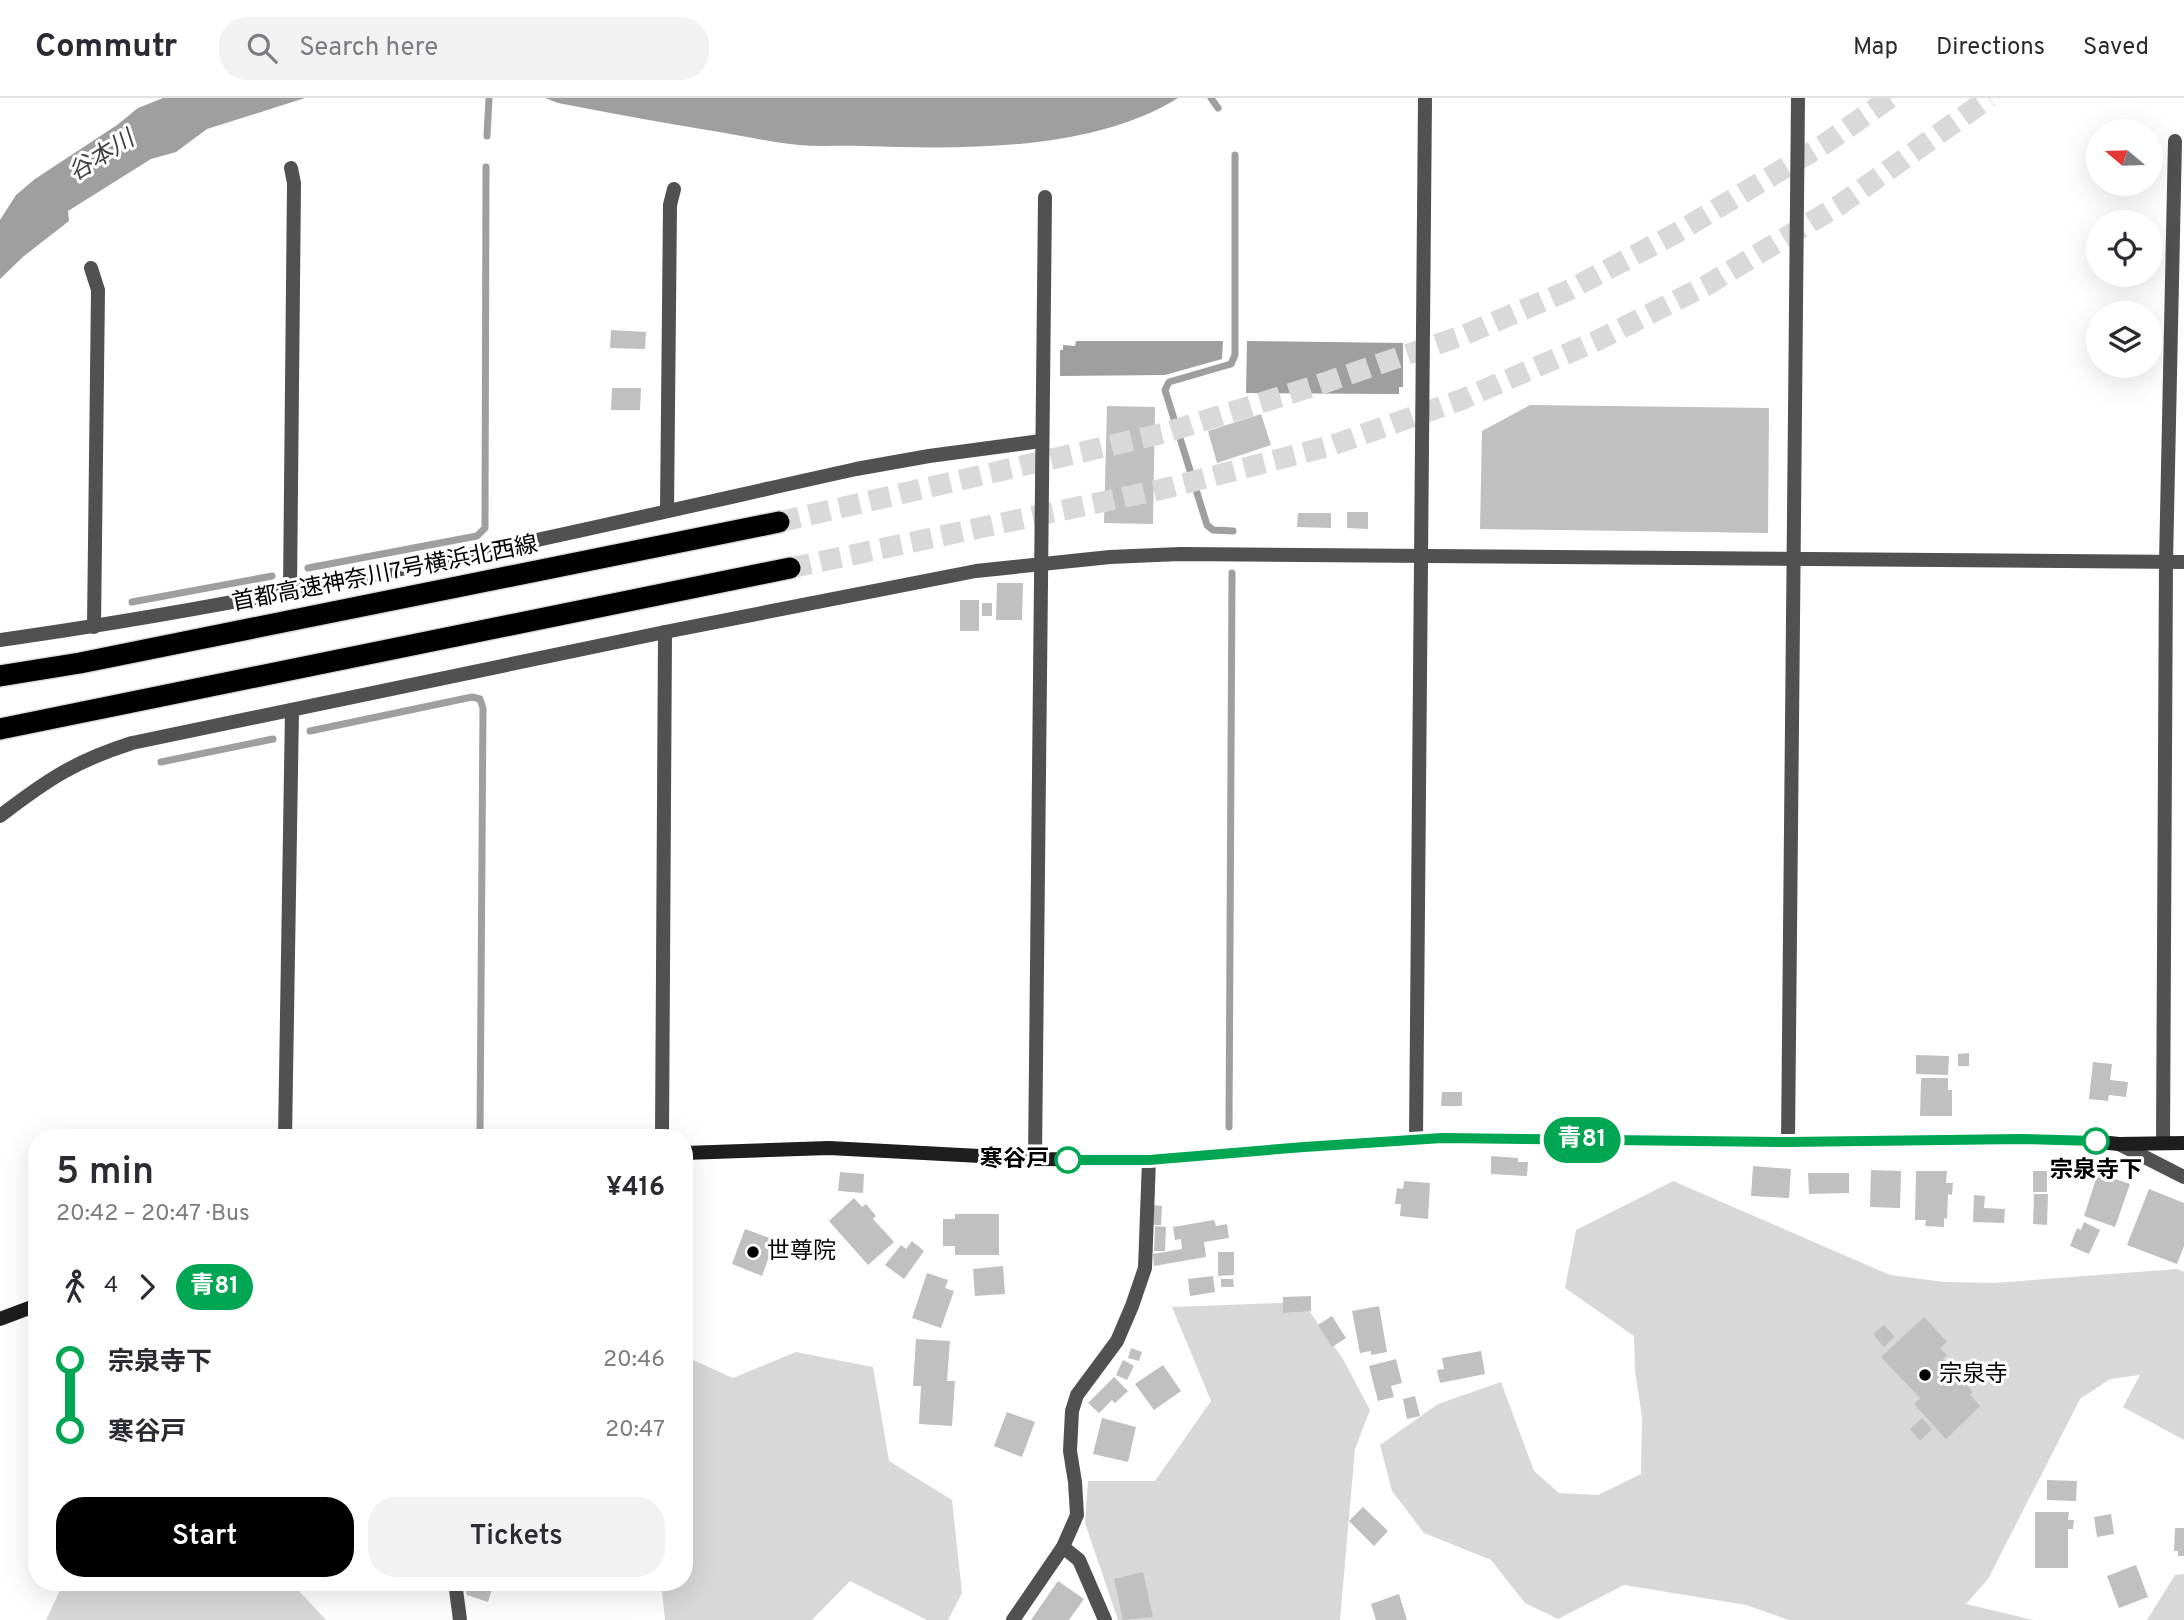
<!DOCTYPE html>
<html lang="en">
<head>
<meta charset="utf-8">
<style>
	:root { --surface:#fff; --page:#f2f2f3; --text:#2b2b33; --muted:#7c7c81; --line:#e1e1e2; --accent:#000 }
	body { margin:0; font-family:Overpass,"Noto Sans JP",sans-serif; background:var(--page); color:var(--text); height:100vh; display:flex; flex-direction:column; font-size:26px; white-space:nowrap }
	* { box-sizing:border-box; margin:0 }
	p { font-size:23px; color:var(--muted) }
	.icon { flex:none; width:38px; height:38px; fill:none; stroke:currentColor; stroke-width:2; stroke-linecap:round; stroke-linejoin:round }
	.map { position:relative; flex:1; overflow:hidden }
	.panel { position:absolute; left:28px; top:1031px; width:665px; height:462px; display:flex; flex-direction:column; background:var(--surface); border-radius:28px; box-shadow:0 7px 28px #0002 }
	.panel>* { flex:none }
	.badge { padding:0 14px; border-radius:23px; font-size:24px; line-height:46px }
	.needle { width:46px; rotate:289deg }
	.controls { position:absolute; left:2086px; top:21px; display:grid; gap:14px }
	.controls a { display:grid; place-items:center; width:77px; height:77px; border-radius:50%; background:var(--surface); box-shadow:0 7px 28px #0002; font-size:35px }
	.map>.badge { position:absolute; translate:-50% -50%; box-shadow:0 0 0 4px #fff }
	.legs { display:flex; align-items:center; gap:10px; height:77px; padding:0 28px; font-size:23px }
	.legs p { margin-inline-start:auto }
	.summary { display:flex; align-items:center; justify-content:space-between; height:119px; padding:0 28px }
	h1 { font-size:38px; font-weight:600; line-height:52px }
	.action { display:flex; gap:14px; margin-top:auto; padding:14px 28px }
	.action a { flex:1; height:80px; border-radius:28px; background:var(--accent); color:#fff; font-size:28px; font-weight:600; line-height:80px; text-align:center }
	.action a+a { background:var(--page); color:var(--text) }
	ul { padding:0 28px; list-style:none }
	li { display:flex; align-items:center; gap:24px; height:70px; font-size:26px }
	li i { display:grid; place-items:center; width:10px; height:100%; margin:0 9px; background:currentColor }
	li i::after { content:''; width:18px; height:18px; margin:-9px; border:5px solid; border-radius:50%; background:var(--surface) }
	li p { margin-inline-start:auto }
	li:first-child i { background:linear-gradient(#0000 50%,currentColor 0) }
	li:last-child i { background:linear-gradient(currentColor 50%,#0000 0) }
	header { display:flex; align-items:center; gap:42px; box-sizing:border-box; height:98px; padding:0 35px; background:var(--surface); border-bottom:2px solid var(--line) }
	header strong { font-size:33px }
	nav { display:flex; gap:38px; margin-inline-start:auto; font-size:24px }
	.search { width:490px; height:63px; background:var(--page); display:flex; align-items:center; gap:18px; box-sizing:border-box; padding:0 24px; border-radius:28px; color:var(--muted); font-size:26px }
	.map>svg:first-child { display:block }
</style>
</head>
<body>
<header>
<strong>Commutr</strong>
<div class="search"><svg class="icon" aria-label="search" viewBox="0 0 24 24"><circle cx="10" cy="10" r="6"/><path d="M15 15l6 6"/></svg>Search here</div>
<nav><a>Map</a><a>Directions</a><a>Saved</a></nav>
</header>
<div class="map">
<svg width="2184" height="1522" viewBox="0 0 2184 1522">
	<rect width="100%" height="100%" fill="#fff"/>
	<g fill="#d8d8d8">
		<polygon points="1673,1083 1890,1177 1944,1184 1994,1185 2177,1171 2184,1174 2184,1342 2123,1309 2140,1277 2110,1281 2080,1301 1988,1481 1966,1506 2033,1522 1789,1522 1746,1507 1624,1487 1558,1521 1525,1505 1491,1462 1424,1435 1392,1393 1380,1347 1438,1306 1501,1284 1534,1373 1559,1395 1598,1397 1641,1376 1642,1319 1635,1273 1634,1238 1565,1190 1576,1132"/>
		<polygon points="1303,1204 1343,1261 1370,1312 1355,1351 1340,1522 1118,1522 1085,1425 1088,1383 1155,1383 1211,1303 1172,1209"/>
		<polygon points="796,1254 873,1269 889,1363 952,1402 962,1495 948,1522 927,1522 850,1483 812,1522 665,1522 661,1484 684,1484 684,1258 733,1280"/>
		<polygon points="2184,1476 2184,1522 2147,1522 2175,1477"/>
		<polygon points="64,1484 299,1484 298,1492 326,1522 46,1522"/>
	</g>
	<g fill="#9f9f9f">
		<polygon points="163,0 305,0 207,31 176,54 151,61 68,113 69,123 24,158 0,181 0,122 16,97 35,81 117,27 138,10"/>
		<path d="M545 0H1178C1091 54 962 51 863 48 841 47 820 49 799 47 774 45 749 39 725 35 669 26 614 16 558 5Z"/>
		<polygon points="1076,243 1223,243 1222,261 1165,277 1060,278 1060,252 1063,252 1063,247 1075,248"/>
		<polygon points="1247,243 1403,245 1403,289 1399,289 1399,296 1246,295"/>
	</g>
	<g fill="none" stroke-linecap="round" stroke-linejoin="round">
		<g stroke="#9f9f9f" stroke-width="7">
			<polyline points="1211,0 1218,10"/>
			<polyline points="487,38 489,0"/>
			<polyline points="1233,433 1213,432 1207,427 1165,292 1169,284 1231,266 1235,257 1235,57"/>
			<polyline points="308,470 477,438 485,430 486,69"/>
			<polyline points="132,504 272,478"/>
			<polyline points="310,633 472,599 480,601 483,610 480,1037 398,1040"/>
			<polyline points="161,664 273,641"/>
			<polyline points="1229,1029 1232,475"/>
		</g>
	</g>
	<g fill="#c0c0c0">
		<polygon points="611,232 646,234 645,251 610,250"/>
		<polygon points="612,290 641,290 640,312 611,312"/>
		<polygon points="1530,307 1769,310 1768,435 1480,431 1482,333"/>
		<polygon points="1107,308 1155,309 1153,426 1104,425"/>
		<polygon points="1261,316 1271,347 1217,365 1208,333"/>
		<polygon points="1347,414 1368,414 1368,431 1347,430"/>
		<polygon points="1298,415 1331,415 1331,430 1297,429"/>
		<polygon points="997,485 1023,485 1022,522 996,522"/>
		<rect x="960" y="502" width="19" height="31"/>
		<rect x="982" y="505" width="10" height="13"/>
		<polygon points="1969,955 1969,968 1958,968 1958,956"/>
		<polygon points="1916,957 1949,958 1948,977 1916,976"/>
		<polygon points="2093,964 2112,966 2110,982 2128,984 2126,999 2109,997 2108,1003 2089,1001"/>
		<polygon points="1921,980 1948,980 1948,992 1952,992 1952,1018 1920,1018"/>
		<polygon points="1442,994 1462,994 1462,1008 1441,1008"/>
		<polygon points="1491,1058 1518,1060 1518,1064 1528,1064 1527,1078 1491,1076"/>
		<polygon points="1753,1068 1791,1071 1789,1100 1751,1098"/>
		<polygon points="1871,1072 1901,1073 1900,1110 1870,1109"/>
		<polygon points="1916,1073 1947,1073 1946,1085 1953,1085 1952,1097 1948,1096 1947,1121 1944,1120 1944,1129 1925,1128 1926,1122 1915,1122"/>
		<rect x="2033" y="1073" width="14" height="21"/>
		<polygon points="840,1074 864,1076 863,1095 838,1093"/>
		<polygon points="1808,1075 1849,1075 1849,1095 1809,1096"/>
		<polygon points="2098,1075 2130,1086 2115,1129 2084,1118"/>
		<polygon points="1404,1083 1430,1085 1428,1121 1400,1118 1401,1106 1395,1106 1397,1090 1403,1091"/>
		<polygon points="2149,1091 2184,1105 2184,1148 2177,1166 2127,1147"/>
		<polygon points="2034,1096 2048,1096 2047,1127 2033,1126"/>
		<polygon points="1974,1097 1985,1098 1984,1110 2005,1111 2004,1125 1973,1124"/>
		<polygon points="854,1100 862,1109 866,1106 876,1118 873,1121 894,1144 868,1167 829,1123"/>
		<polygon points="1154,1107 1162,1108 1161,1127 1153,1127"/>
		<polygon points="955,1116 999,1116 999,1157 955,1157 955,1148 943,1148 943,1121 955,1121"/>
		<polygon points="1214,1122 1216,1128 1227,1126 1229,1140 1204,1144 1206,1159 1154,1168 1153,1156 1182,1151 1181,1141 1175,1142 1173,1129"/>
		<polygon points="2084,1124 2100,1132 2089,1156 2070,1148 2077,1130 2081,1132"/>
		<polygon points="1155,1128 1166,1129 1165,1153 1154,1153"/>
		<polygon points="745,1131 775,1142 762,1178 732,1166"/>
		<polygon points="912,1143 924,1153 904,1181 885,1167 901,1147 906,1151"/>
		<polygon points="1218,1154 1234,1154 1234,1177 1218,1178"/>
		<polygon points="1003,1168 1005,1196 975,1198 973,1171"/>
		<polygon points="927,1175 948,1182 945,1190 954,1193 941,1230 912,1220"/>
		<polygon points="1213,1178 1215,1194 1190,1198 1188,1181"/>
		<polygon points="1221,1181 1233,1181 1234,1189 1221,1189"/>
		<polygon points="1311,1198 1311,1213 1283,1215 1283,1199"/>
		<polygon points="1379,1208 1387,1254 1371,1257 1371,1253 1360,1255 1352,1213"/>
		<polygon points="1332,1218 1346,1240 1332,1249 1318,1227"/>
		<polygon points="1924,1219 1947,1244 1940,1250 1947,1257 1943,1261 1950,1269 1947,1272 1959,1285 1962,1282 1973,1294 1970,1297 1980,1308 1946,1341 1914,1306 1920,1300 1881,1259"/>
		<polygon points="1884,1227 1895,1239 1884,1249 1873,1236"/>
		<polygon points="916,1241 950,1243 947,1283 955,1283 952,1328 919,1326 921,1288 913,1288"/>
		<polygon points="1131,1250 1142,1254 1139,1263 1128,1260"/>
		<polygon points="1481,1253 1485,1276 1440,1285 1437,1272 1444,1271 1442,1260"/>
		<polygon points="1396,1261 1402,1285 1391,1288 1394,1299 1378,1303 1369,1268"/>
		<polygon points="1123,1262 1134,1268 1127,1282 1116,1277"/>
		<polygon points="1163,1267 1181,1293 1154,1312 1135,1286"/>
		<polygon points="1114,1279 1128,1293 1115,1305 1112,1302 1099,1315 1088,1305"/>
		<polygon points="1415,1298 1420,1318 1407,1321 1403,1301"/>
		<polygon points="1007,1314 1035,1324 1022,1359 994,1348"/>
		<polygon points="1102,1320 1136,1329 1128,1364 1093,1356"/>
		<polygon points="1922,1320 1932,1331 1920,1343 1910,1331"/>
		<polygon points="2047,1382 2077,1383 2076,1403 2047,1402"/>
		<polygon points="1363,1409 1388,1433 1374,1448 1349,1423"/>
		<polygon points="2035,1414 2069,1414 2068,1422 2074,1422 2073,1431 2068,1431 2068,1470 2035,1470"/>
		<polygon points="2111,1416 2114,1436 2097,1439 2094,1419"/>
		<polygon points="2175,1430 2184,1430 2184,1458 2178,1458 2178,1453 2174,1453"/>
		<polygon points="2136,1467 2148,1499 2119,1510 2107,1478"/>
		<polygon points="1143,1474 1153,1519 1123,1522 1114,1481"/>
		<polygon points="1058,1483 1084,1501 1069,1522 1031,1522"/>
		<polygon points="463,1484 480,1484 493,1488 488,1504 467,1497"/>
		<polygon points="1399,1496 1407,1522 1376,1522 1371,1506"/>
	</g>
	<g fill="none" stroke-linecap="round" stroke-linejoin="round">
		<g stroke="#d9d9d9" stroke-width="21" stroke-dasharray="21 10" stroke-linecap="butt">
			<polyline points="779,424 1164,335 1315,288 1464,237 1567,193 1678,134 1823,47 1890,0"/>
			<polyline points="790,470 1163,391 1330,348 1463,301 1594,244 1707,187 1841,106 1989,0"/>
		</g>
		<g stroke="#dbdbdb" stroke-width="24">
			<g id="highway">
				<polyline points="0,578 80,565 779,424"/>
				<polyline points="0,631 790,470"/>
			</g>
		</g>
		<g stroke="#515151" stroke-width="14">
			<polyline points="91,170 98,192 94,529"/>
			<polyline points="667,413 670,107 674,91"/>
			<polyline points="290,493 294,85 291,70"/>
			<path d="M0 542C287 502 573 434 856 371L929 358 1041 343"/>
			<path d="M0 718C47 682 75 663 132 645L665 534 976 473 1110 459 1180 456 2184 464"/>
			<polyline points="285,1040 292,612"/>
			<polyline points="662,1040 665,534"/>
			<polyline points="1416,1041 1425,0"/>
			<polyline points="1788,1044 1798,0"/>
			<polyline points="2163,1045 2166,464 2175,43"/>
			<polyline points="2119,1046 2184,1079"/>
			<polyline points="1035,1061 1045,99"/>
			<polyline points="1063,1449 1079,1462 1105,1522"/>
			<polyline points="455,1484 460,1522"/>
			<polyline points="1013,1522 1063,1449 1077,1417 1075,1384 1070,1353 1072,1313 1077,1297 1117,1243 1132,1208 1145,1170 1149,1062"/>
		</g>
		<g stroke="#1e1e1e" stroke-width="14">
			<polyline points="684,1055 829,1050 1035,1061 1149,1062 1305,1049 1442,1040 1788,1044 2022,1041 2080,1042 2119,1046 2184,1045"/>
			<polyline points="0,1221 37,1207"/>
		</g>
		<use href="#highway" stroke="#000" stroke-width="21"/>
	</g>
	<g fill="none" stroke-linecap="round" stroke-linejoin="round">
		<g stroke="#fff" stroke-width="16">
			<polyline id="line-1" points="1068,1062 1149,1062 1304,1049 1442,1040 1788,1044 2022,1041 2096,1043"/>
		</g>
		<use href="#line-1" stroke="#00a651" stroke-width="10"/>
	</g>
	<g fill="#fff" stroke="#00a651" stroke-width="3.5">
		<circle cx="2096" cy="1043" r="12"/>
		<circle cx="1068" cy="1062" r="12"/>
	</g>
	<g fill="#000" stroke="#fff" stroke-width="2.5">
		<circle cx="753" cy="1154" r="7"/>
		<circle cx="1925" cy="1277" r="7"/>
	</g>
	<g text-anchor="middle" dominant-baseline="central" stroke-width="6" stroke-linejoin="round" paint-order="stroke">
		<g font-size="23" fill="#000" stroke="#fff">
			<text transform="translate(385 477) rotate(-11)">首都高速神奈川7号横浜北西線</text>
		</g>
		<g font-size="23" font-weight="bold" fill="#000" stroke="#fff" text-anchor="end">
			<text x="1049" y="1062">寒谷戸</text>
			<text x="2096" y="1073" text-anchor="middle">宗泉寺下</text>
		</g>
		<g font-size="23" fill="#000" stroke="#fff" text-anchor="start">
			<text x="767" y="1154">世尊院</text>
			<text x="1939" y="1277">宗泉寺</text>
		</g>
		<g font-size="24" font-style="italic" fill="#404040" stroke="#fff">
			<text transform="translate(102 59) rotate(-32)">谷本川</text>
		</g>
	</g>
</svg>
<div class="controls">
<a><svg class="needle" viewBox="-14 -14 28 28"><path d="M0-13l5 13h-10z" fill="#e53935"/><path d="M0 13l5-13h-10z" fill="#7c7c81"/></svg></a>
<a><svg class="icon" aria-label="locate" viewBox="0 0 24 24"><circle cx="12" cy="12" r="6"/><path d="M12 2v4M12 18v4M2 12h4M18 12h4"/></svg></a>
<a><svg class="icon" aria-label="layers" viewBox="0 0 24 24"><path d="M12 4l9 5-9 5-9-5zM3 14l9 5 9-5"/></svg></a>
</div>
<b class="badge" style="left:1582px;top:1042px;background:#00a651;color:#fff">青81</b>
<section class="panel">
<div class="summary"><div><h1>5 min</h1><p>20:42 – 20:47 · Bus</p></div><b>¥416</b></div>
<div class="legs"><svg class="icon" aria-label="walk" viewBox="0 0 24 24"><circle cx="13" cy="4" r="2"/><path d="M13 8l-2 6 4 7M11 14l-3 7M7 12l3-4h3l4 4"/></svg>4<svg class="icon" aria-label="forward" viewBox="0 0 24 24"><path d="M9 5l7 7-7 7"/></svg><b class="badge" style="background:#00a651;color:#fff">青81</b></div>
<ul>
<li><i style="color:#00a651"></i><b>宗泉寺下</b><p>20:46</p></li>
<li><i style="color:#00a651"></i><b>寒谷戸</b><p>20:47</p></li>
</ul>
<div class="action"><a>Start</a><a>Tickets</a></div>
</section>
</div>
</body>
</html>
